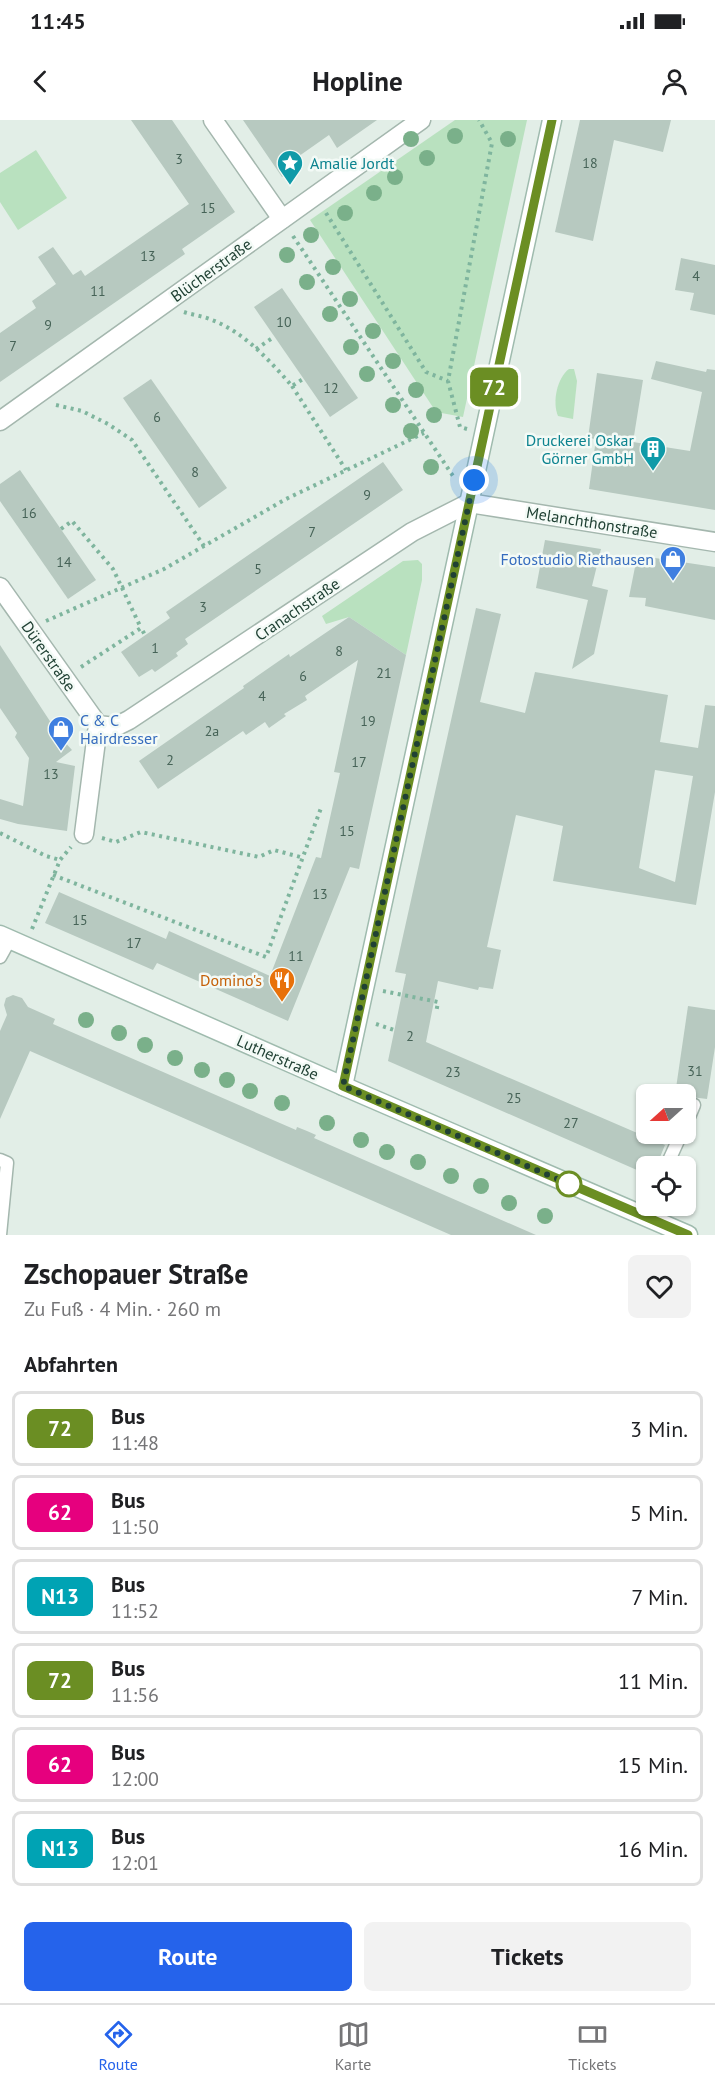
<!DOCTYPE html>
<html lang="de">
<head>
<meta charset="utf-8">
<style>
	:root { --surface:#fff; --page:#f2f2f2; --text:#202124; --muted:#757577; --line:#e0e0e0; --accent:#2563eb }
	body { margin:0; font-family:"PT Sans",sans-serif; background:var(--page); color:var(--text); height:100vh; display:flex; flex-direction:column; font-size:22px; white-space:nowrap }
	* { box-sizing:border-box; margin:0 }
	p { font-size:20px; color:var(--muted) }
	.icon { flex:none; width:33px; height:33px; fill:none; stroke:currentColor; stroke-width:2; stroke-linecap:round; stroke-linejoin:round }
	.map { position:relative; height:1115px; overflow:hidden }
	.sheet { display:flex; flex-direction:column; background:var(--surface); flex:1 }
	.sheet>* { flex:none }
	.badge { padding:0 12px; border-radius:9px; font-size:21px; line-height:39px }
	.needle { width:39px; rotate:249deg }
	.controls { position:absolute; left:636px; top:964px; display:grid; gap:12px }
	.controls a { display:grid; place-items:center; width:60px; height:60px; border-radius:9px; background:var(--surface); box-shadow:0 2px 4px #0004; font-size:30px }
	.you { position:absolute; width:30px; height:30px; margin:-15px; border:4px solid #fff; border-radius:50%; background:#1a73e8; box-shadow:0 0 0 9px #1a73e833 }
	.map>.badge { position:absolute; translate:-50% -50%; box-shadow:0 0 0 3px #fff }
	h2 { padding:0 24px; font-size:22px; line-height:54px }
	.round { display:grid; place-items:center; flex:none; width:63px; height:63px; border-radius:9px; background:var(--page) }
	.headline { display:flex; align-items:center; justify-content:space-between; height:102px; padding:0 24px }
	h1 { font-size:28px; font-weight:600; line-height:45px }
	.action { display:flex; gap:12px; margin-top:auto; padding:12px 24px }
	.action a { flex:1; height:69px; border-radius:9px; background:var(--accent); color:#fff; font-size:24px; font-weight:600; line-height:69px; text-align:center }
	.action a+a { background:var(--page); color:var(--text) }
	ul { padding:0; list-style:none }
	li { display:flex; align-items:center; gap:18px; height:75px; margin:0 12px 9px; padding:0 12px; border:3px solid var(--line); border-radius:9px }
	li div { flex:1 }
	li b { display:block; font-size:22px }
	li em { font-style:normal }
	li .badge { min-width:66px; font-weight:700; text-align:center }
	.status { display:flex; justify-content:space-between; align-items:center; height:42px; padding:0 30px; background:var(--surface); direction:ltr }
	.status svg { height:16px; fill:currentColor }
	header { display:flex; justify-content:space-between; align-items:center; height:78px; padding:0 24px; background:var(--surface); font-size:27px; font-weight:600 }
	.menu { display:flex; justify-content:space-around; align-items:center; height:84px; border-top:2px solid var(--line); background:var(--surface); font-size:16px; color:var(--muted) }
	.menu a { display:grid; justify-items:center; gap:3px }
	.menu .active { color:var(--accent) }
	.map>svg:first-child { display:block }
</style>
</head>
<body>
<div class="status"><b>11:45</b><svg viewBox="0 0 49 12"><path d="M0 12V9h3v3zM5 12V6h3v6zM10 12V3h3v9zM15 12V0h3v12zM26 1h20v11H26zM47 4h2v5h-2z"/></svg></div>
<header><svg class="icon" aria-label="back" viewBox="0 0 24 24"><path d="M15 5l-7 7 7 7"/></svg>Hopline<svg class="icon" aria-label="person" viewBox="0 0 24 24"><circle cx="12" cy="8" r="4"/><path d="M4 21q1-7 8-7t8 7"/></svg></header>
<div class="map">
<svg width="715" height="1115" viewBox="0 0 715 1115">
	<rect width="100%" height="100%" fill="#e2eee7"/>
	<g fill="#b9e1bf">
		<polygon points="455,0 527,0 463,297 436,292 310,100"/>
		<polygon points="36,30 67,78 18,110 0,82 0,53"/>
		<path d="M569 249H574L577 261 573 299 558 296C552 282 557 258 569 249Z"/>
		<polygon points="418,440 422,444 422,460 406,535 349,497 326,504 322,496 403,441"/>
	</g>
	<g fill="#b7c9c0" fill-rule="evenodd">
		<polygon points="131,0 172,0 235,92 182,129 185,134 0,262 0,213 36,188 32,181 56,164 38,137 53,127 73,155 81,150 85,156 189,84"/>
		<polygon points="243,0 377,0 337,28 329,15 292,41 296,47 282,57"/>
		<polygon points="580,0 671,0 663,32 614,20 593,121 555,112"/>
		<polygon points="681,138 715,145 715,195 690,190 694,173 675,170"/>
		<polygon points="282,168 358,278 330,297 254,187"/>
		<polygon points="656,241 706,252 707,249 715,250 715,390 589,369 596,319 588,318 597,253 643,260 633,322 690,331 702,272 651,259"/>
		<polygon points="151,259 227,368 199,388 123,278"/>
		<polygon points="383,342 403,370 185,519 188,524 176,533 178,536 155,552 152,549 139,557 121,532 170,498 166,492"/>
		<polygon points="20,350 96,460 68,479 0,381 0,364"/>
		<polygon points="545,420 601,429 592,466 608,470 594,534 572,549 588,480 536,468"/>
		<polygon points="655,438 715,447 715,500 645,486 646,478 629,477 636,442 654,443"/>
		<path d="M476 488 501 494 480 582 525 593 535 552 668 575 660 622 698 628 705 585 715 586V672L696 785 553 761 563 706 516 695 487 827 501 830 493 869 479 867 478 870 438 861 426 922 665 1025 656 1047H646V1054L388 941 406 854 395 852ZM655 650 693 656 675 762 639 748Z"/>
		<polygon points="349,497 406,535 359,749 350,747 288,901 157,843 153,850 45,803 59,772 166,819 169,811 270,856 316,737 321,738 340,653 334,652 358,540 305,576 307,580 284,594 286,596 269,608 265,602 246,615 243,611 158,669 139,641 244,568 243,566 289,534 290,537"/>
		<polygon points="0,525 61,618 72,630 56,642 75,646 67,711 18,704 0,699 0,679 23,686 29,638 15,617 17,613 0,588"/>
		<polygon points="13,875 22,878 28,887 55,899 53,904 296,1010 297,1007 307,1011 316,1015 314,1018 536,1115 451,1115 30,931 0,999 0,911 7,895 4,885 6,878"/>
		<polygon points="688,886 715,890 715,927 707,979 675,975"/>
	</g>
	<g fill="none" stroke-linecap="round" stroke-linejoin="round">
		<g stroke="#a4b7ae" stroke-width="15">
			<g id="lane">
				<polyline points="0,837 10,819"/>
				<polyline points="686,1004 694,985"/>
				<polyline points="0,1040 7,1043 0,1115"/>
				<polyline points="666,1047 681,1014"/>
			</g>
		</g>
		<g stroke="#a4b7ae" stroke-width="21">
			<g id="street">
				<polyline points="213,0 282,99"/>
				<polyline points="0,301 421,0"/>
				<polyline points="0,467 98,605 115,607 129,600 412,412 469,383 715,422"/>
				<polyline points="84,714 98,605"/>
			</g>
		</g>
		<g stroke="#9fbbae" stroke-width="21">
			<g id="secondary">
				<polyline points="0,815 343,966 688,1115"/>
				<polyline points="343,966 552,0"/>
			</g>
		</g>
		<g stroke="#7fb59e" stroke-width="4" stroke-dasharray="3 4.5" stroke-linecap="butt">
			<polyline points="326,93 426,252 448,261"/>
			<polyline points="293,116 455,359"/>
			<path d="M184 192C193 195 203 196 212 200 244 212 270 241 292 266L303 259"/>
			<polyline points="256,229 274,217"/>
			<polyline points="292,266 346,350"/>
			<polyline points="56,285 82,291 108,304 132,320 204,426"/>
			<polyline points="467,309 460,307 448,261 492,23 479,0"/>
			<polyline points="61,409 72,401 113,449 141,508"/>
			<polyline points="46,501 164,449 286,379 424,313"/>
			<polyline points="81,547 141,508 145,515"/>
			<polyline points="0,713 46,736 60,740"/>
			<polyline points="102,718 116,722 141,712 259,737 274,730 304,738"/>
			<polyline points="53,755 266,837 321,688"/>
			<polyline points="32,809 60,740 71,727"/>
			<polyline points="383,871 438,882 436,893"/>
			<polyline points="376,904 394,910"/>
		</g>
		<use href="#lane" stroke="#fff" stroke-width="12"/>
		<use href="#street" stroke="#fff" stroke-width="18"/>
		<use href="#secondary" stroke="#fff" stroke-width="18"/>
	</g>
	<g fill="#7ab08a">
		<circle cx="455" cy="16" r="8"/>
		<circle cx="411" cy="19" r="8"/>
		<circle cx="508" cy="19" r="8"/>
		<circle cx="427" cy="38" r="8"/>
		<circle cx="395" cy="57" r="8"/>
		<circle cx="374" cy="73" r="8"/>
		<circle cx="345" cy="93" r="8"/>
		<circle cx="311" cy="115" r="8"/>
		<circle cx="287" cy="135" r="8"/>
		<circle cx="333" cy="147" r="8"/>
		<circle cx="307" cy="162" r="8"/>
		<circle cx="350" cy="179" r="8"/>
		<circle cx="330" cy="194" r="8"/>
		<circle cx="373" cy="211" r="8"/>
		<circle cx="351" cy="227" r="8"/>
		<circle cx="393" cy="241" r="8"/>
		<circle cx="367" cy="254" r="8"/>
		<circle cx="416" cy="270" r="8"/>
		<circle cx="393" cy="285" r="8"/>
		<circle cx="434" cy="295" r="8"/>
		<circle cx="411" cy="311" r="8"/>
		<circle cx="431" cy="347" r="8"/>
		<circle cx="86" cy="900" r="8"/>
		<circle cx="119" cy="913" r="8"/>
		<circle cx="145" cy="925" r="8"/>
		<circle cx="175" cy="938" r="8"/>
		<circle cx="202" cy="950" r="8"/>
		<circle cx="227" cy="960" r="8"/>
		<circle cx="250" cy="971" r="8"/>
		<circle cx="282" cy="983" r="8"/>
		<circle cx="327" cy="1003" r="8"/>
		<circle cx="361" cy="1020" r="8"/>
		<circle cx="387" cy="1032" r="8"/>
		<circle cx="418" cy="1042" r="8"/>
		<circle cx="451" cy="1056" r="8"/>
		<circle cx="481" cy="1066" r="8"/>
		<circle cx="509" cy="1083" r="8"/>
		<circle cx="545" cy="1096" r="8"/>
	</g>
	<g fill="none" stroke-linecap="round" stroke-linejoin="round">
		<g stroke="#fff" stroke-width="14">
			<polyline id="line" points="552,0 343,966 688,1115"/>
		</g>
		<use href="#line" stroke="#6b8e23" stroke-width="9"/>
		<polyline stroke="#204134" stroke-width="6" stroke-dasharray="0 10.8" points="474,360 343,966 569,1064"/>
	</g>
	<defs>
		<g id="sight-pin" transform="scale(1.35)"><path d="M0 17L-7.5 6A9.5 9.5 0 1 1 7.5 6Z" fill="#0f9aa8" stroke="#f3faf6"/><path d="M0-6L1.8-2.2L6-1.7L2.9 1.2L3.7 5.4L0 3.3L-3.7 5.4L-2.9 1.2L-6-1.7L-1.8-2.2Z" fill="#fff"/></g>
		<g id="building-pin" transform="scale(1.35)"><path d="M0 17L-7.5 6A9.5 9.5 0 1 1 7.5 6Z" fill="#0f9aa8" stroke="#f3faf6"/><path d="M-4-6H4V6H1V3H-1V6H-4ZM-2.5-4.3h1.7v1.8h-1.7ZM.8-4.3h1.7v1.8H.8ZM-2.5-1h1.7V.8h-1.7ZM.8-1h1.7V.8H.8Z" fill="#fff"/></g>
		<g id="shop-pin" transform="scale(1.35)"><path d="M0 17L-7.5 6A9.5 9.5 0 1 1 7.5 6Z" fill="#3f7fe0" stroke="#f3faf6"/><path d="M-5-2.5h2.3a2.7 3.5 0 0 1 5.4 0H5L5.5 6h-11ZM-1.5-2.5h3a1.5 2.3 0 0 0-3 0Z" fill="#fff"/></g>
		<g id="restaurant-pin" transform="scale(1.35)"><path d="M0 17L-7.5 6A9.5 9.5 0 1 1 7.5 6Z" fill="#e8710a" stroke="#f3faf6"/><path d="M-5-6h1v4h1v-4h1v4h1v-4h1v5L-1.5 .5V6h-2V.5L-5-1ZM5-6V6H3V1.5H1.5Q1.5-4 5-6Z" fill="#fff"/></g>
	</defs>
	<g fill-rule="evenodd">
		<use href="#sight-pin" x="290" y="43"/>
		<use href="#building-pin" x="653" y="329"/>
		<use href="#shop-pin" x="673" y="439"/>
		<use href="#shop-pin" x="61" y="609"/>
		<use href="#restaurant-pin" x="282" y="860"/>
	</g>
	<circle fill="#fff" stroke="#6b8e23" stroke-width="3" cx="569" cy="1064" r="12"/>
	<g text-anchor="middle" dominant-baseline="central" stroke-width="5" stroke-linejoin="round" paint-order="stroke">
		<g font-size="14" fill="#466357">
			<text x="179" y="39">3</text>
			<text x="590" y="43">18</text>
			<text x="208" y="88">15</text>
			<text x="148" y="136">13</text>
			<text x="696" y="156">4</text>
			<text x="98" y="171">11</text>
			<text x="284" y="202">10</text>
			<text x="48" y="205">9</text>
			<text x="13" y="226">7</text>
			<text x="331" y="268">12</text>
			<text x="157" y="297">6</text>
			<text x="195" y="352">8</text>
			<text x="367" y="375">9</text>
			<text x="29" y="393">16</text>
			<text x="312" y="412">7</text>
			<text x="64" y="442">14</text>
			<text x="258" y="449">5</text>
			<text x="203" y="487">3</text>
			<text x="155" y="528">1</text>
			<text x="339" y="531">8</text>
			<text x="384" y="553">21</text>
			<text x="303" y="556">6</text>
			<text x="262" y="576">4</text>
			<text x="368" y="601">19</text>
			<text x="212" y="611">2a</text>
			<text x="170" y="640">2</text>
			<text x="359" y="642">17</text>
			<text x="51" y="654">13</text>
			<text x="347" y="711">15</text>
			<text x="320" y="774">13</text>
			<text x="80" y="800">15</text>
			<text x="134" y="823">17</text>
			<text x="296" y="836">11</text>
			<text x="410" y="916">2</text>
			<text x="695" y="951">31</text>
			<text x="453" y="952">23</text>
			<text x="514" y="978">25</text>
			<text x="571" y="1003">27</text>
		</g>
		<g font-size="16" fill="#0d838f" stroke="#f3faf6" text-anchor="start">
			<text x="310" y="43">Amalie Jordt</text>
			<text x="634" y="320" text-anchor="end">Druckerei Oskar<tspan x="634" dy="18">Görner GmbH</tspan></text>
		</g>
		<g font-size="16" fill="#204134" stroke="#f3faf6">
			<text transform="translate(211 150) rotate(-36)">Blücherstraße</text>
			<text transform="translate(592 402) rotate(9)">Melanchthonstraße</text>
			<text transform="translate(297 489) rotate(-34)">Cranachstraße</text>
			<text transform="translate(49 536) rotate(55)">Dürerstraße</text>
			<text transform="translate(278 937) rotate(24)">Lutherstraße</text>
		</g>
		<g font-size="16" fill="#366cbe" stroke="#f3faf6" text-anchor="end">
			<text x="654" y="439">Fotostudio Riethausen</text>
			<text x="80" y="600" text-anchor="start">C &amp; C<tspan x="80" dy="18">Hairdresser</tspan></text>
		</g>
		<g font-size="16" fill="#c56008" stroke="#f3faf6" text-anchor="end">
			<text x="262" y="860">Domino's</text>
		</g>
	</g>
</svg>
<div class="controls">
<a><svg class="needle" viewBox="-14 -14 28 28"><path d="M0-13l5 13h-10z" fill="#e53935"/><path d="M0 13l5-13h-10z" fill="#757577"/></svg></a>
<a><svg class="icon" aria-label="locate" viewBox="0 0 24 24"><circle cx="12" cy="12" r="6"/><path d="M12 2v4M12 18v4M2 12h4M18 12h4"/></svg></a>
</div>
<div class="you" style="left:474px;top:360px"></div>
<b class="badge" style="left:494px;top:267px;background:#6b8e23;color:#fff">72</b>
</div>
<section class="sheet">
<div class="headline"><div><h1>Zschopauer Straße</h1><p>Zu Fuß · 4 Min. · 260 m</p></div><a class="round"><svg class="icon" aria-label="heart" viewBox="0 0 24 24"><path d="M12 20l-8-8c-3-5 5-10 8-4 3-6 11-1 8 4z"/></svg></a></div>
<h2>Abfahrten</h2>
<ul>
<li><span class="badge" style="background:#6b8e23;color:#fff">72</span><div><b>Bus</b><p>11:48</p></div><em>3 Min.</em></li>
<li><span class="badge" style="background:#e6007e;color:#fff">62</span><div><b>Bus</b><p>11:50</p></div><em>5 Min.</em></li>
<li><span class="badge" style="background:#00a3b4;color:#fff">N13</span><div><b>Bus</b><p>11:52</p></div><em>7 Min.</em></li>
<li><span class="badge" style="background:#6b8e23;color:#fff">72</span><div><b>Bus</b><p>11:56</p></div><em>11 Min.</em></li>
<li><span class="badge" style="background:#e6007e;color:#fff">62</span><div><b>Bus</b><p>12:00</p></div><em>15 Min.</em></li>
<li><span class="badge" style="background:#00a3b4;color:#fff">N13</span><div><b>Bus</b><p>12:01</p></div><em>16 Min.</em></li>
</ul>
<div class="action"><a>Route</a><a>Tickets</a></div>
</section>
<nav class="menu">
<a class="active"><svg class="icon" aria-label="directions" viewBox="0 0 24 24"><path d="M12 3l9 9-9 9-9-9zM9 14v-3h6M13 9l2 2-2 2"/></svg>Route</a>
<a><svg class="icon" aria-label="map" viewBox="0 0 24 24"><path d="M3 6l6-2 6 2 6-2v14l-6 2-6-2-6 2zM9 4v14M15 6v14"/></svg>Karte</a>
<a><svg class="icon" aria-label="tickets" viewBox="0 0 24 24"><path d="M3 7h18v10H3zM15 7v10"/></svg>Tickets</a>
</nav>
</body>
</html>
